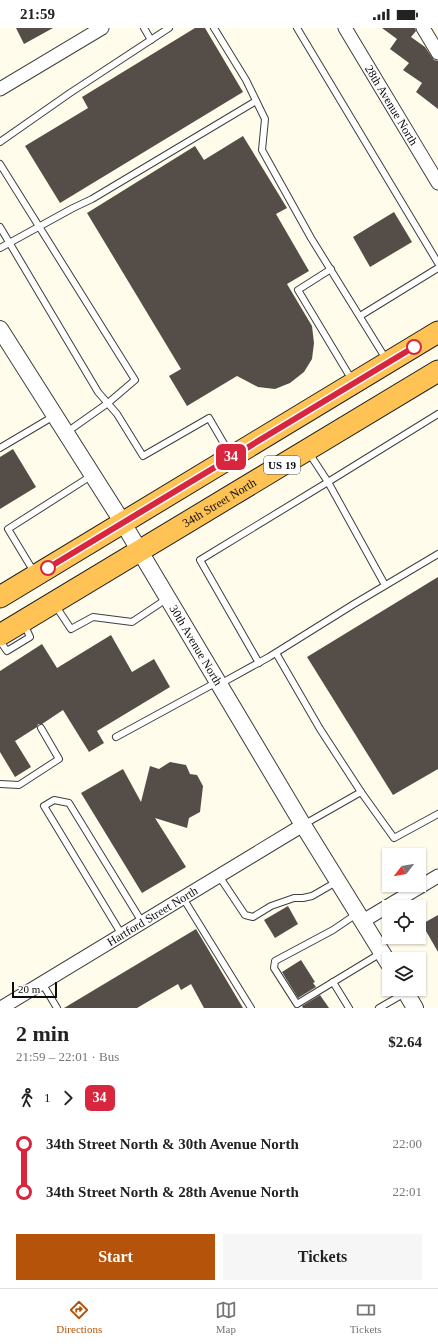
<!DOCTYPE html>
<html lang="en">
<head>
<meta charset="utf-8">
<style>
	:root { --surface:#fff; --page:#f6f6f6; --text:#222; --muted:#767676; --line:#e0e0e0; --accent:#b45309 }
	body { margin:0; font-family:"Times New Roman",serif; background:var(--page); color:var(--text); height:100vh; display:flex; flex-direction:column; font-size:15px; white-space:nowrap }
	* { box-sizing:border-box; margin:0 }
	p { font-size:13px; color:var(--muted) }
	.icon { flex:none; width:22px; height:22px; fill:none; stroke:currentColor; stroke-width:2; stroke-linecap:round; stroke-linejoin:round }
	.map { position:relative; height:980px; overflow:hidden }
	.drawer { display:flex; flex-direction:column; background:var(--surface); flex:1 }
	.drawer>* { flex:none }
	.badge { padding:0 8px; border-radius:6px; font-size:14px; line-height:26px }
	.needle { width:26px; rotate:239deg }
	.controls { position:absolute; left:382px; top:820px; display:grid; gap:8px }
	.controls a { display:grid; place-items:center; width:44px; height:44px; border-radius:0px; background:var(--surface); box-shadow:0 1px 3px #0004; font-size:20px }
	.scale { position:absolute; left:12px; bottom:10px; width:45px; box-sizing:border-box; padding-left:4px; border:2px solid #0c0c0c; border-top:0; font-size:11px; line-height:14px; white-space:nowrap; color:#0c0c0c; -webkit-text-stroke:3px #fff; paint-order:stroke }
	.map>.badge { position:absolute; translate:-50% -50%; box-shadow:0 0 0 2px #fff }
	.legs { display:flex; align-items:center; gap:6px; height:44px; padding:0 16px; font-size:13px }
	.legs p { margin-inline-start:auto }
	.summary { display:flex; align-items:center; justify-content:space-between; height:68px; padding:0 16px }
	h1 { font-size:22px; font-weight:600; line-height:30px }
	.primary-button { display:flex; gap:8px; margin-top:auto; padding:8px 16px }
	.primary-button a { flex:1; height:46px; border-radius:0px; background:var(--accent); color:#fff; font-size:16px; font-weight:600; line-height:46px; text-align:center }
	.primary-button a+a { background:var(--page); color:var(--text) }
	ul { padding:0 16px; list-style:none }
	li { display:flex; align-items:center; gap:14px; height:48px; font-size:15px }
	li i { display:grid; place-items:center; width:6px; height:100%; margin:0 5px; background:currentColor }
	li i::after { content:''; width:10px; height:10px; margin:-5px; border:3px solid; border-radius:50%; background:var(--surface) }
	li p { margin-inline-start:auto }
	li:first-child i { background:linear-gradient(#0000 50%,currentColor 0) }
	li:last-child i { background:linear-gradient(currentColor 50%,#0000 0) }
	.status { display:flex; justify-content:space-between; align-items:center; height:28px; padding:0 20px; background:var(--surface); direction:ltr }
	.status svg { height:11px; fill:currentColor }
	.dock { display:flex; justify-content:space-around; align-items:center; height:56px; border-top:1px solid var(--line); background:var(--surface); font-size:11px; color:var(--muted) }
	.dock a { display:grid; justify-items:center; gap:2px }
	.dock .selected { color:var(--accent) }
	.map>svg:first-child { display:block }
</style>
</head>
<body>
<div class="status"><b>21:59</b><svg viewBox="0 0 49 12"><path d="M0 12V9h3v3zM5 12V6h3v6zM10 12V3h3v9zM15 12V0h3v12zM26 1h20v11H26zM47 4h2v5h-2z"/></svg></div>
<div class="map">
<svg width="438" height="980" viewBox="0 0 438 980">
	<rect width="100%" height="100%" fill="#fffceb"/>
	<g fill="#554e48">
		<polygon points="16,0 53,0 24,16"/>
		<polygon points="195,0 205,0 243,64 60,175 25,118 88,80 82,69"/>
		<polygon points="382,0 415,0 416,3 411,9 425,19 434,32 438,33 438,81 416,64 422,55 403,42 409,35 390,21 397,11"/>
		<polygon points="243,108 287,180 276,186 309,243 287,256 312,298 314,315 312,331 304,344 290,355 275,361 258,359 237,348 187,378 169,348 181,341 87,185 195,118 204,132"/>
		<polygon points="394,184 412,214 370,239 353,209"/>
		<polygon points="13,421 36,459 0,481 0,429"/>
		<polygon points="438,549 438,741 393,767 307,629"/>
		<polygon points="111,607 132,644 154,631 170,659 97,703 104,715 89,724 63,682 42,696 38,696 37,699 15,713 31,739 15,749 0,724 0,643 42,616 57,640"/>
		<polygon points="170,734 186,737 190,746 197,747 203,758 200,784 189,790 187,800 155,790 186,839 142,865 81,765 123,741 141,774 150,738 159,741"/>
		<polygon points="288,878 298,896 275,910 264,892"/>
		<polygon points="438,887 438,924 422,896"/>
		<polygon points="196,901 243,980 204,980 191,956 181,962 178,956 137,980 64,980"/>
		<polygon points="301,932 315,954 313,955 316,959 298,970 282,944"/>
		<polygon points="320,967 329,980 303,980 302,978"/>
	</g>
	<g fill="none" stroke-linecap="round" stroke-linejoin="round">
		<g stroke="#3f3f3f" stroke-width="8">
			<g id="service">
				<polyline points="144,0 151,12"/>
				<polyline points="214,0 246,52 265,91 262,122 311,210 386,331"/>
				<polyline points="297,0 438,235"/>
				<polyline points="0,114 70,65 169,0"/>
				<polyline points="0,136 135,352 108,375 67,404"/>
				<polyline points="0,199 98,364 117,386 143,428 209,390 230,426"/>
				<polyline points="0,220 73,180 92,171 256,73"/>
				<polyline points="331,241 298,262 352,352"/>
				<polyline points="360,288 438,240"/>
				<polyline points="0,420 54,388"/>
				<polyline points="34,544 8,501 91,448"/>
				<polyline points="385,557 328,454 438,386"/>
				<polyline points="55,577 71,601 93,589 132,594 168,570"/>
				<polyline points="0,613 7,623 30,609 24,596"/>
				<polyline points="276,625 320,701 361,764 303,797"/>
				<polyline points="259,635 200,532 328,454 309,425"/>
				<polyline points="220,656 269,629 354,576 438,526"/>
				<polyline points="116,709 217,654"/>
				<polyline points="0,756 19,757 59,731 41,700"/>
				<polyline points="361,764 394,810 438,786"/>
				<polyline points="219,848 245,887 253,889 271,878 294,870 303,870 312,868 338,853"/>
				<polyline points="183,870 251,980"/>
				<polyline points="358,885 333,902 275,933 274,940 297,976 381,925"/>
				<polyline points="122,907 44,778 54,772 69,775 142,894"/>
				<polyline points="333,954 349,980"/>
				<polyline points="42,955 57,980"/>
				<polyline points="379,980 405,965"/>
			</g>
		</g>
		<g stroke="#3f3f3f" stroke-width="15">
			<g id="minor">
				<path id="s1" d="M345 0 438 155"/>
				<polyline points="423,0 438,25"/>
				<polyline points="0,61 102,0"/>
				<polyline points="363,893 438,848"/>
				<path id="s2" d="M1 980 303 797"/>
			</g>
		</g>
		<g stroke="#3f3f3f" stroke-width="18">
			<g id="tertiary">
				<path id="s3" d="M0 301 123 495 303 797 389 936"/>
				<polyline points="404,961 415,980"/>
			</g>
		</g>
		<g stroke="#1d1d1d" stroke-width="23">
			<g id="trunk">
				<polyline points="0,569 438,304"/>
				<path id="s4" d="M0 607 438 343"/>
			</g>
		</g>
		<use href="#service" stroke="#fff" stroke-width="6"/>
		<use href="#minor" stroke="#fff" stroke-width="13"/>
		<use href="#tertiary" stroke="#fff" stroke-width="16"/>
		<use href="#trunk" stroke="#fec354" stroke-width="21"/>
	</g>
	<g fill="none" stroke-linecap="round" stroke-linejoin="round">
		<g stroke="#fff" stroke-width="9">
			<polyline id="line-1" points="48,540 414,319"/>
		</g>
		<use href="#line-1" stroke="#d7263d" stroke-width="6"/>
	</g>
	<g fill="#fff" stroke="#d7263d" stroke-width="2">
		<circle cx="414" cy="319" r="7"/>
		<circle cx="48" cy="540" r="7"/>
	</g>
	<g text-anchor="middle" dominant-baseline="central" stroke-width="4" stroke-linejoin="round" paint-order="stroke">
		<rect fill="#fff" stroke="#555" stroke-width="1" x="264" y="428" width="36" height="18" rx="3"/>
		<g font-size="11" font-weight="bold" fill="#0c0c0c">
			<text x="282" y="437">US 19</text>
		</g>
		<g font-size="12" fill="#0c0c0c" stroke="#fff">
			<text stroke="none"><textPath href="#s1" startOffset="90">28th Avenue North</textPath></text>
			<text stroke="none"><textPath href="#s4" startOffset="256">34th Street North</textPath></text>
			<text stroke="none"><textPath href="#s3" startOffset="372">30th Avenue North</textPath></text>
			<text stroke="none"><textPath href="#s2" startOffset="177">Hartford Street North</textPath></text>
		</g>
	</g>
</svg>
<div class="controls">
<a><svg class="needle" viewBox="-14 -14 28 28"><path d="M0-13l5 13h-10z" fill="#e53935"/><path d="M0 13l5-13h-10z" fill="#767676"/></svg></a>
<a><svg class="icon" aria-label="locate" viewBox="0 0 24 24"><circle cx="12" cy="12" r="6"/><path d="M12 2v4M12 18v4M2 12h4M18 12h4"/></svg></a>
<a><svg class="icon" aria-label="layers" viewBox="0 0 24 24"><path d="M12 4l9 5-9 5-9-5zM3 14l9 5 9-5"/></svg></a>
</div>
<div class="scale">20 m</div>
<b class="badge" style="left:231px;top:429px;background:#d7263d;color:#fff">34</b>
</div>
<section class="drawer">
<div class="summary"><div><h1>2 min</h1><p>21:59 – 22:01 · Bus</p></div><b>$2.64</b></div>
<div class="legs"><svg class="icon" aria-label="walk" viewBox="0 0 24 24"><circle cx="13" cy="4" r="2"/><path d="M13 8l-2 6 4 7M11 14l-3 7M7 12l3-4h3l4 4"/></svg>1<svg class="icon" aria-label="forward" viewBox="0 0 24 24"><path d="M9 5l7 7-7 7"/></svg><b class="badge" style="background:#d7263d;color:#fff">34</b></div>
<ul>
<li><i style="color:#d7263d"></i><b>34th Street North &amp; 30th Avenue North</b><p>22:00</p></li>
<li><i style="color:#d7263d"></i><b>34th Street North &amp; 28th Avenue North</b><p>22:01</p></li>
</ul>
<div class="primary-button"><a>Start</a><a>Tickets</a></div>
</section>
<nav class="dock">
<a class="selected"><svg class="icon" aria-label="directions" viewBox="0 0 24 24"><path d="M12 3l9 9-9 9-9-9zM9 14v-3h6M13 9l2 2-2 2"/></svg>Directions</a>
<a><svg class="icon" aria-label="map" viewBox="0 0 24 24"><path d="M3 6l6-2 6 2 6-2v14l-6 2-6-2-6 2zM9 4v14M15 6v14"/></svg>Map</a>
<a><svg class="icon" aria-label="tickets" viewBox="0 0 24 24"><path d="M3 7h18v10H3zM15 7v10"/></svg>Tickets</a>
</nav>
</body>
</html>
